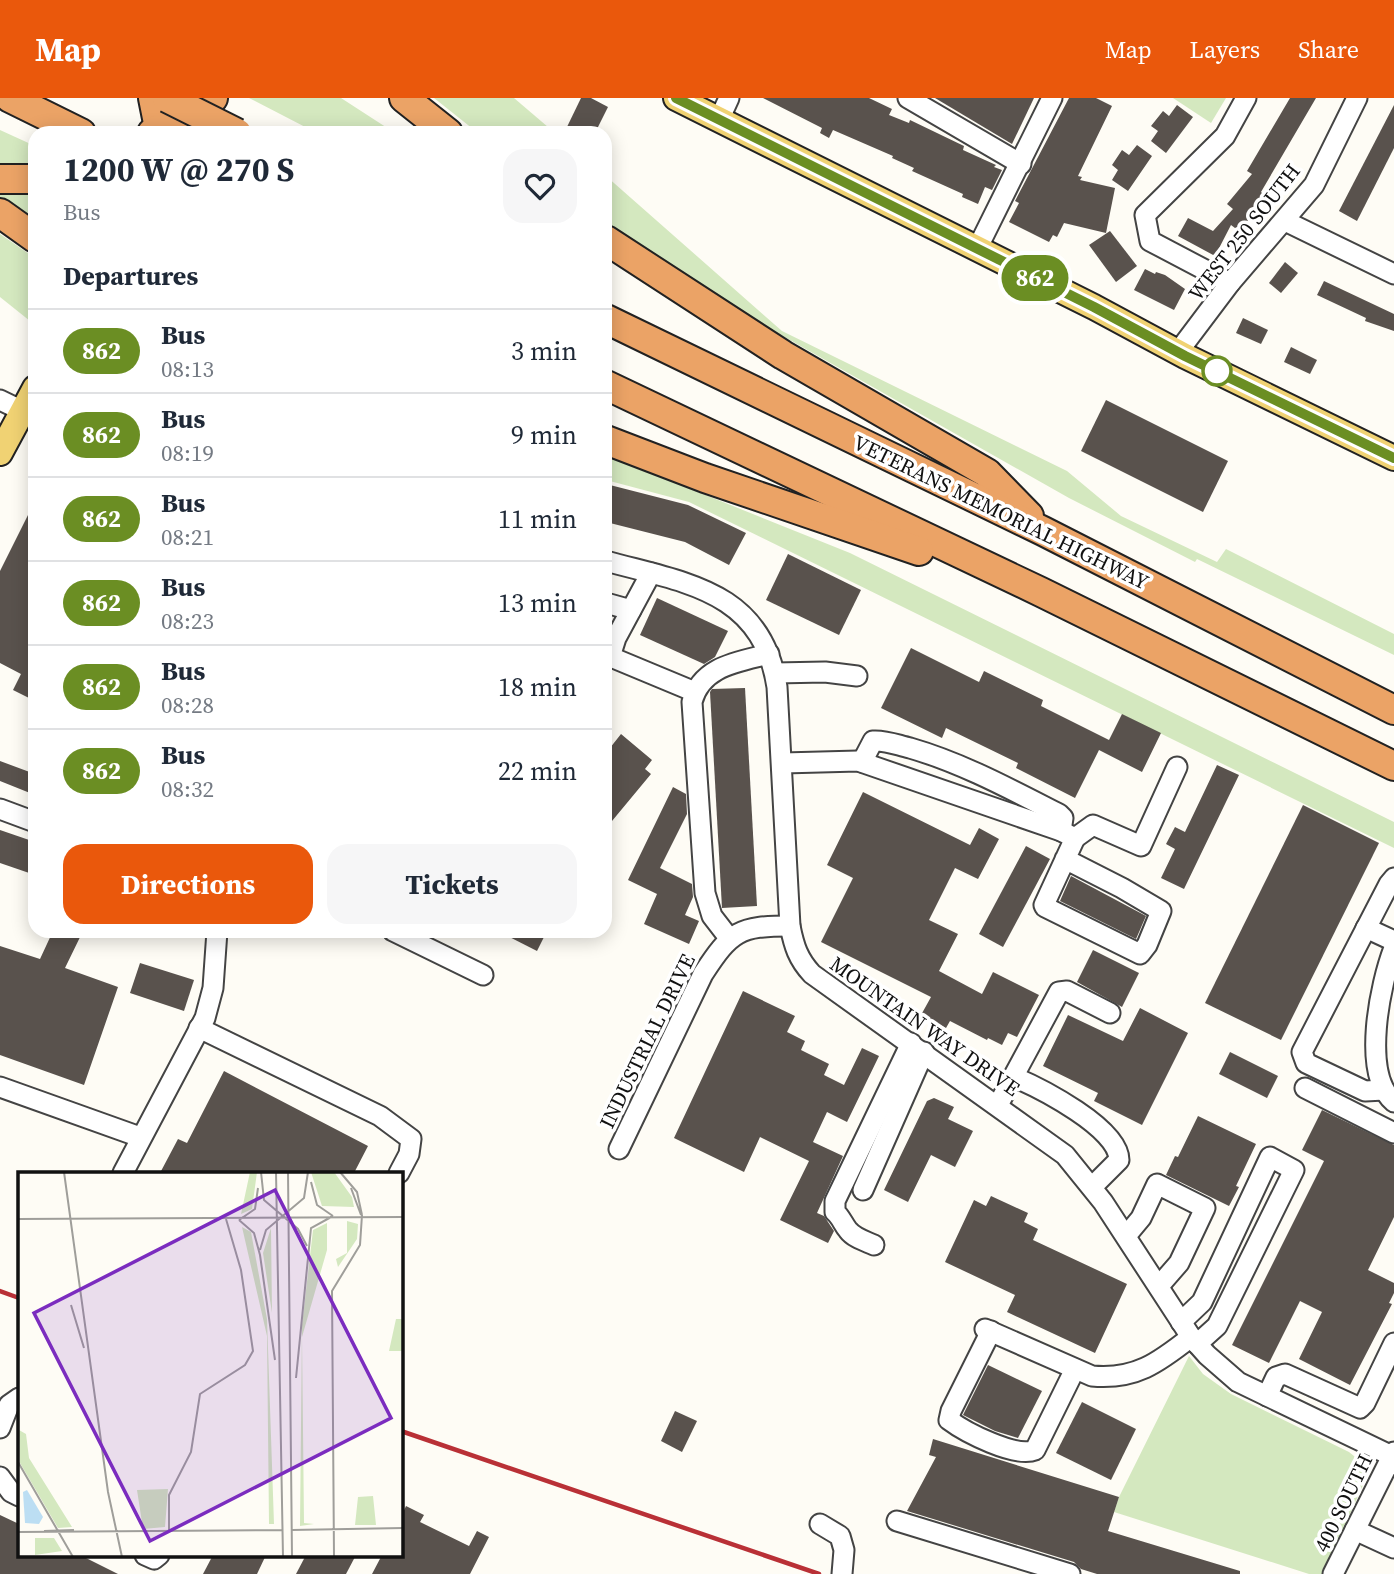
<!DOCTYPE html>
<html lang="en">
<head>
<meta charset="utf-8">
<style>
	:root { --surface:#fff; --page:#f6f6f7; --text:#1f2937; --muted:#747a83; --line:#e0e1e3; --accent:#ea580c }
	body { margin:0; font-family:"Source Serif 4",serif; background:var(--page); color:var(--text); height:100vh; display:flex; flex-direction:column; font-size:26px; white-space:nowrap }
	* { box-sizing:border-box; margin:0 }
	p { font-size:23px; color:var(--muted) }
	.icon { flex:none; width:38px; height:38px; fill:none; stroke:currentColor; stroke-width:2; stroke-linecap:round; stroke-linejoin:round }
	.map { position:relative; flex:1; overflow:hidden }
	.details { position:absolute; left:28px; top:28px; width:584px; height:812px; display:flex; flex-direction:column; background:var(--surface); border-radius:21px; box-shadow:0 4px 18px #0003 }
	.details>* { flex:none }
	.badge { padding:0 14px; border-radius:23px; font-size:24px; line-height:46px }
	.map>.badge { position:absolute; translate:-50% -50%; box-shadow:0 0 0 4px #fff }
	h2 { padding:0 35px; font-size:26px; line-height:63px }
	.round { display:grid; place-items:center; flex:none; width:74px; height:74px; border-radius:21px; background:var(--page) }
	.headline { display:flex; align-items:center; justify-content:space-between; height:119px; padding:0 35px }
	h1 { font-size:33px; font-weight:700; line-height:52px }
	.cta { display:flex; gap:14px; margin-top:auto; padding:14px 35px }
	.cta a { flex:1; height:80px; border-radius:21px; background:var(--accent); color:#fff; font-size:28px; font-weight:700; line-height:80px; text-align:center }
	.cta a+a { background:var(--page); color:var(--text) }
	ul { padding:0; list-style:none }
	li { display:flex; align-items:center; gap:21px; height:84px; padding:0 35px; border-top:2px solid var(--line) }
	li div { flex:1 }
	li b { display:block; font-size:26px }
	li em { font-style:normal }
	li .badge { min-width:77px; font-weight:700; text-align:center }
	header { display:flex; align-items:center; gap:42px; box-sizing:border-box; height:98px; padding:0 35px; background:var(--accent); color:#fff }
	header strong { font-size:33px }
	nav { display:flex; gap:38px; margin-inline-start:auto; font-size:24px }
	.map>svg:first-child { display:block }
</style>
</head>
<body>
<header>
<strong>Map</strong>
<nav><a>Map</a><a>Layers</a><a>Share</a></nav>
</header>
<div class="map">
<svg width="1394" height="1476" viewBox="0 0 1394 1476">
	<rect width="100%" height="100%" fill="#fefcf5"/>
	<g fill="#d4e8bf">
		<polygon points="249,0 341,0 395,35 335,35 321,28 311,32"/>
		<polygon points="434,0 514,0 555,35 478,35"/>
		<polygon points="1173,0 1226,0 1211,25"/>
		<polygon points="0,32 35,48 35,69 0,70"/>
		<polygon points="606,78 782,233 1067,373 1121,418 1217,464 1226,451 1394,536 1394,557 1197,461 1195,464 1069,400 721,203 606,126"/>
		<polygon points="0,94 35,94 35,124 0,100"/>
		<polygon points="0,136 35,160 35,227 0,199"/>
		<polygon points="606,357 850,455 1394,724 1394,750 689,404 606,382"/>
		<polygon points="1189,1258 1203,1276 1231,1296 1349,1354 1364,1366 1367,1378 1323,1476 1309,1476 1114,1414 1119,1399"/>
	</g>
	<g fill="#59524d">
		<polygon points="581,0 591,0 608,9 595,35 574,35 566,31"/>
		<polygon points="763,0 869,0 892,11 889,17 909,25 910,22 964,48 963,52 996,67 994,69 1002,72 992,92 985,89 978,106 962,99 963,96 912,73 914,70 892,60 893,58 833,32 829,40 820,35 822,30"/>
		<polygon points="935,0 1034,0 1012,46"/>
		<polygon points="1069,0 1096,0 1112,8 1078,78 1082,79 1080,82 1115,90 1106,135 1064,125 1057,139 1053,137 1049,144 1009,124 1019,105 1015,103"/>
		<polygon points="1290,0 1316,0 1261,94 1267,100 1239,133 1231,127 1215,158 1178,138 1188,120 1213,133 1233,111 1227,106 1252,76 1247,73"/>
		<polygon points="1177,7 1193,19 1166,55 1151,43 1158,33 1151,28 1163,13 1169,18"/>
		<polygon points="1394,7 1394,50 1357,123 1339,113"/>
		<polygon points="1137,47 1152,58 1128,93 1112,82 1118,72 1112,67 1122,52 1129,57"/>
		<polygon points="1110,133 1137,168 1116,184 1089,147"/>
		<polygon points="1285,164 1298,175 1281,195 1269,185"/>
		<polygon points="1145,171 1155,176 1156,174 1165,177 1185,191 1174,212 1134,192"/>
		<polygon points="1324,183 1394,216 1394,233 1365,223 1366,220 1317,197"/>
		<polygon points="1243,220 1268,232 1261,246 1236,235"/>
		<polygon points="1291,249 1317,262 1310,276 1284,264"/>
		<polygon points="1106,302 1228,363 1203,414 1081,353"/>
		<polygon points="606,386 688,407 746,435 729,467 685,444 606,424"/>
		<polygon points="35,403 35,603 13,592 21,576 0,565 0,473"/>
		<polygon points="788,456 861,492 839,537 766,502"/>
		<polygon points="657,500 728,533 715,559 704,566 640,537"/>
		<polygon points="911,550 979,584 984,573 1043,602 1041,608 1109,642 1122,616 1161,635 1142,674 1099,652 1075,700 1016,670 1018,665 946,630 942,640 881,610"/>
		<polygon points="745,590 757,808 722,810 710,594 712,591"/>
		<polygon points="621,636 652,662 645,671 651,676 612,723 606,718 606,655"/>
		<polygon points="0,663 35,676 35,697 0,683"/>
		<polygon points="1217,667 1239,677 1184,791 1161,780 1175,751 1166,746 1175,729 1185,734"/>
		<polygon points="673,689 686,696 687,716 660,770 692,786 693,799 685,817 699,823 689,846 644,826 657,796 628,782"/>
		<polygon points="863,694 970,747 979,730 999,741 978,781 955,770 929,822 958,836 939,873 982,896 993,874 1039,897 1017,939 1008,935 1002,947 988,940 987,942 950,923 946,930 921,917 931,899 821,844 853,780 827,767"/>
		<polygon points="1303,707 1379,745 1281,942 1205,905"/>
		<polygon points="0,732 35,744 35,777 0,765"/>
		<polygon points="1026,748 1050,761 1003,849 979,836"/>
		<polygon points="1071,778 1146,818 1136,841 1060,803"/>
		<polygon points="53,833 83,833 65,870 118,889 84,987 0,957 0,848 40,861"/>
		<polygon points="498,833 547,833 537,853"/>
		<polygon points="1093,852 1139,875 1122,909 1077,884"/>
		<polygon points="140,865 194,882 184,913 130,895"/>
		<polygon points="743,893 795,918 787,934 805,943 801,952 829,966 824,977 844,987 862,950 879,958 847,1024 827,1014 813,1044 843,1058 817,1115 824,1118 834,1133 828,1145 780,1122 809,1063 760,1039 744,1074 674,1040"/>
		<polygon points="1140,910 1188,935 1142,1027 1094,1003 1098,995 1043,968 1068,917 1123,943"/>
		<polygon points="1230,954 1278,978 1267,1000 1219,976"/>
		<polygon points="224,973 368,1048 354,1075 160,1075 178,1041 187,1045"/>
		<polygon points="934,1000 954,1009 948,1021 973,1033 955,1069 931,1057 908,1104 884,1092 927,1003"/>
		<polygon points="1322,1012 1394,1047 1394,1119 1368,1172 1394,1185 1394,1195 1389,1205 1392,1206 1350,1287 1299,1261 1322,1214 1300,1203 1269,1265 1232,1247 1324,1063 1302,1052"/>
		<polygon points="1198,1018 1256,1046 1236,1088 1239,1089 1229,1108 1166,1077 1175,1058 1178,1059"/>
		<polygon points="991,1098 1028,1115 1024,1124 1038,1131 1033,1142 1127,1186 1095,1255 1007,1214 1015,1197 945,1164 974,1102 986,1108"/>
		<polygon points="988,1267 1042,1293 1018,1340 995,1333 963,1317"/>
		<polygon points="1082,1304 1136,1331 1111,1382 1056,1355"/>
		<polygon points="675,1313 697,1323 682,1354 661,1343"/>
		<polygon points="933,1341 1119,1399 1108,1433 1240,1473 1240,1476 1097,1476 1081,1471 1074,1464 907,1413 936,1359 929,1357"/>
		<polygon points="406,1408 424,1417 420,1424 469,1448 477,1433 489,1439 470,1476 372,1476 382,1457 401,1457 401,1419"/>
		<polygon points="0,1417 19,1426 19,1457 80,1457 118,1476 0,1476"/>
		<polygon points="213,1457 266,1457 257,1476 203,1476"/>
		<polygon points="306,1457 356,1457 346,1476 296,1476"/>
	</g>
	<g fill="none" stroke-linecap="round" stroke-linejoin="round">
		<g stroke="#444" stroke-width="23">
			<g id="minor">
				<polyline points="908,0 1021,66"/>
				<polyline points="719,22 729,0"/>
				<polyline points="1285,123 1394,176"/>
				<polyline points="977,151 1052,0"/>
				<polyline points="1230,185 1150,143 1145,117 1225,38 1246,0"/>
				<polyline points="1178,254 1230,185 1314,87 1357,0"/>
				<polyline points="0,302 35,319"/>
				<path d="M606 463C685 485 762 492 777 589L790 828C794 848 798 861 812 876L1065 1057 1103 1104 1191 1239 1207 1257 1238 1284 1392 1358"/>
				<polyline points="606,505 631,512"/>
				<polyline points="606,557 695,594"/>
				<polyline points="610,559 616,540 651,475"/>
				<polyline points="775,575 825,574 857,578"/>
				<path d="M862 664 873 643C886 642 897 647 910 650 962 665 1010 691 1059 716L1063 720 1061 733"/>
				<polyline points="783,665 858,663 1061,733 1075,740 1044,807 1045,809 1140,856 1147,847 1161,813 1122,790 1065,761"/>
				<polyline points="0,711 35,724"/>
				<polyline points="1075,740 1093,727 1141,748 1177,669"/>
				<polyline points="1366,830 1394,843"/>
				<polyline points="393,833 483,877"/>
				<path d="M729 840 712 818 705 795 692 604C701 568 738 564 769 556"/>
				<path d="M1394 850C1380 886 1361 976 1394 1004"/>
				<polyline points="199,930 380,1018 411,1041 409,1056 399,1075"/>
				<path d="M1014 979C1040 990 1119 1030 1119 1062L1092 1089"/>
				<polyline points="0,989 140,1039"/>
				<polyline points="1305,990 1394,1035"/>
				<polyline points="1384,992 1365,993 1306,965 1302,954 1389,786 1394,780"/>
				<polyline points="998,1007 1059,894 1067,893 1110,915"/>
				<path d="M619 1051 703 876C731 833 739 828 790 828"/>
				<polyline points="123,1075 205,920 213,890 217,833"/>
				<polyline points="863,1092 924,954"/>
				<polyline points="1126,1138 1141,1120 1157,1086 1205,1110 1179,1165 1159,1188"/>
				<path d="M874 1147C865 1143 854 1140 848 1132 843 1126 841 1119 835 1114V1103L911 945"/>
				<polyline points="1181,1224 1202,1204 1270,1059 1294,1072 1217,1228 1197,1246"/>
				<path d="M985 1231 1092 1278C1135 1282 1158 1265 1191 1239"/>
				<path d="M991 1233 951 1313 949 1322C965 1334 1015 1360 1035 1352L1075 1271"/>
				<polyline points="1267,1298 1276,1279 1285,1276 1360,1310 1365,1305 1394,1245"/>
				<polyline points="0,1330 9,1307 19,1300"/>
				<polyline points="0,1379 11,1394 19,1398"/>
				<polyline points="897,1423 1070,1476"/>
				<polyline points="820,1426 840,1438 844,1452 842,1476"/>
				<polyline points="1355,1432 1394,1450"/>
				<polyline points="145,1457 154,1461 159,1457"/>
				<polyline points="1333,1476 1394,1354"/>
			</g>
		</g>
		<g stroke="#222" stroke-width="28">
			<g id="major">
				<polyline points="676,0 1094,209 1185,258 1394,360"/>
				<polyline points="0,355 35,290"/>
			</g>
		</g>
		<g stroke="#222" stroke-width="32">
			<g id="highway">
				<polyline points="10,0 81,35"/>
				<polyline points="153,0 160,35"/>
				<polyline points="404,0 448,35"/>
				<polyline points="152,35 213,0"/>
				<polyline points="0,81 35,81"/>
				<polyline points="0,115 35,140"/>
				<polyline points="606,142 783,257 987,375 1029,418"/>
				<polyline points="606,221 1043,433 1394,612"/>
				<polyline points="606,287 1041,494 1394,668"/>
				<polyline points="606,342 705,380 919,453"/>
			</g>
		</g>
		<use href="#minor" stroke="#fff" stroke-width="19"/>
		<use href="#major" stroke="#f0d273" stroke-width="24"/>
		<use href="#highway" stroke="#eba366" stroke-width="28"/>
		<g stroke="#b93036" stroke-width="4.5">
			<polyline points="0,1193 19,1200"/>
			<polyline points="401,1333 819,1476"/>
		</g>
		<g stroke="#222" stroke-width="32" stroke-linecap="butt">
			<polyline id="highway-bridge" points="167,0 237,35"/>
		</g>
		<use href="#highway-bridge" stroke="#eba366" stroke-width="28"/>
	</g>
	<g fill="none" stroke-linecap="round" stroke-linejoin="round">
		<g stroke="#fff" stroke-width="16">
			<polyline id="line" points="676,0 1094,209 1185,258 1394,360"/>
		</g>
		<use href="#line" stroke="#6b8e23" stroke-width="10"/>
	</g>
	<circle fill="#fff" stroke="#6b8e23" stroke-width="3.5" cx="1217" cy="273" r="14"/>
	<g text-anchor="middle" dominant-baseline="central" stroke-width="7" stroke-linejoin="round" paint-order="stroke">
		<g font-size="21" fill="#111" stroke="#fff">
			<text transform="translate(1244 134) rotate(-52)">WEST 250 SOUTH</text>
			<text transform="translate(1001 414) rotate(26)">VETERANS MEMORIAL HIGHWAY</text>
			<text transform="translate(925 928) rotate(35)">MOUNTAIN WAY DRIVE</text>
			<text transform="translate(647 943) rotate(-64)">INDUSTRIAL DRIVE</text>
			<text transform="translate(1343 1405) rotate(-64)">400 SOUTH</text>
		</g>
	</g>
	<g transform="translate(18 1074)">
		<rect width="385" height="385" fill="#fefcf5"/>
		<path d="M232 0H239L234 37 223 42ZM293 0H316L334 25 336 35 304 34ZM329 49 340 52 339 67 320 95 318 87 329 81ZM309 51V78L284 165 286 351 296 352 282 354 284 153 295 58ZM224 55 233 60 249 147 256 352H251L249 164ZM253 56 254 141 245 81ZM378 147H385V179H371ZM1 258 8 262 11 286 54 355 40 356 2 291ZM150 317 147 355 125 357 119 318ZM355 324 358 353H337L340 325ZM17 366H36L44 379 17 383Z" fill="#d4e8bf"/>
		<path d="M9 318 25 345 21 352 7 351 5 320Z" fill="#bcdef3"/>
		<path fill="none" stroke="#9f9e9a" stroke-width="2" d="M46 0 90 320 104 385M243 0 246 28 280 57 289 74M258 0 265 385M270 0 274 385M322 0 339 20 344 43M293 10 299 33 315 44M333 16 343 43M0 47 385 45M221 48 236 61 242 83 257 188M221 48 237 37 240 16M242 78 248 58 286 26 290 0M53 133 66 176M278 206 293 56 315 44M0 290 55 385M274 358 385 356M26 359 56 358M151 359V323L173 280 182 222 227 193 235 179 223 98 208 47M0 360 265 358M316 385 314 119 342 73 344 43"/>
		<path fill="#7b2cbf" fill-opacity="0.15" stroke="#7b2cbf" stroke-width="3.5" d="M257 18 373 246 132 369 16 141Z"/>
		<rect width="385" height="385" fill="none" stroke="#111" stroke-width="3.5"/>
	</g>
</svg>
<b class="badge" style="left:1035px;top:180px;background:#6b8e23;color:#fff">862</b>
<section class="details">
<div class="headline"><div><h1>1200 W @ 270 S</h1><p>Bus</p></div><a class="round"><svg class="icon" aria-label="heart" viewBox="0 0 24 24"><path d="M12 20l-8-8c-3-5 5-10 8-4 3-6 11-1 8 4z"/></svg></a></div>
<h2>Departures</h2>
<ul>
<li><span class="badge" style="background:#6b8e23;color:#fff">862</span><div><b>Bus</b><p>08:13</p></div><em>3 min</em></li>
<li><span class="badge" style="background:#6b8e23;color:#fff">862</span><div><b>Bus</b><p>08:19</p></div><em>9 min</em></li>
<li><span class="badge" style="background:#6b8e23;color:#fff">862</span><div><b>Bus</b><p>08:21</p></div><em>11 min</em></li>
<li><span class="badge" style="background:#6b8e23;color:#fff">862</span><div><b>Bus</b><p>08:23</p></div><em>13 min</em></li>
<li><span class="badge" style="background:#6b8e23;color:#fff">862</span><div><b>Bus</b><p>08:28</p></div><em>18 min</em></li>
<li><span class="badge" style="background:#6b8e23;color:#fff">862</span><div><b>Bus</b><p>08:32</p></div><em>22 min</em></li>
</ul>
<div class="cta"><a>Directions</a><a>Tickets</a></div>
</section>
</div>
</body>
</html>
